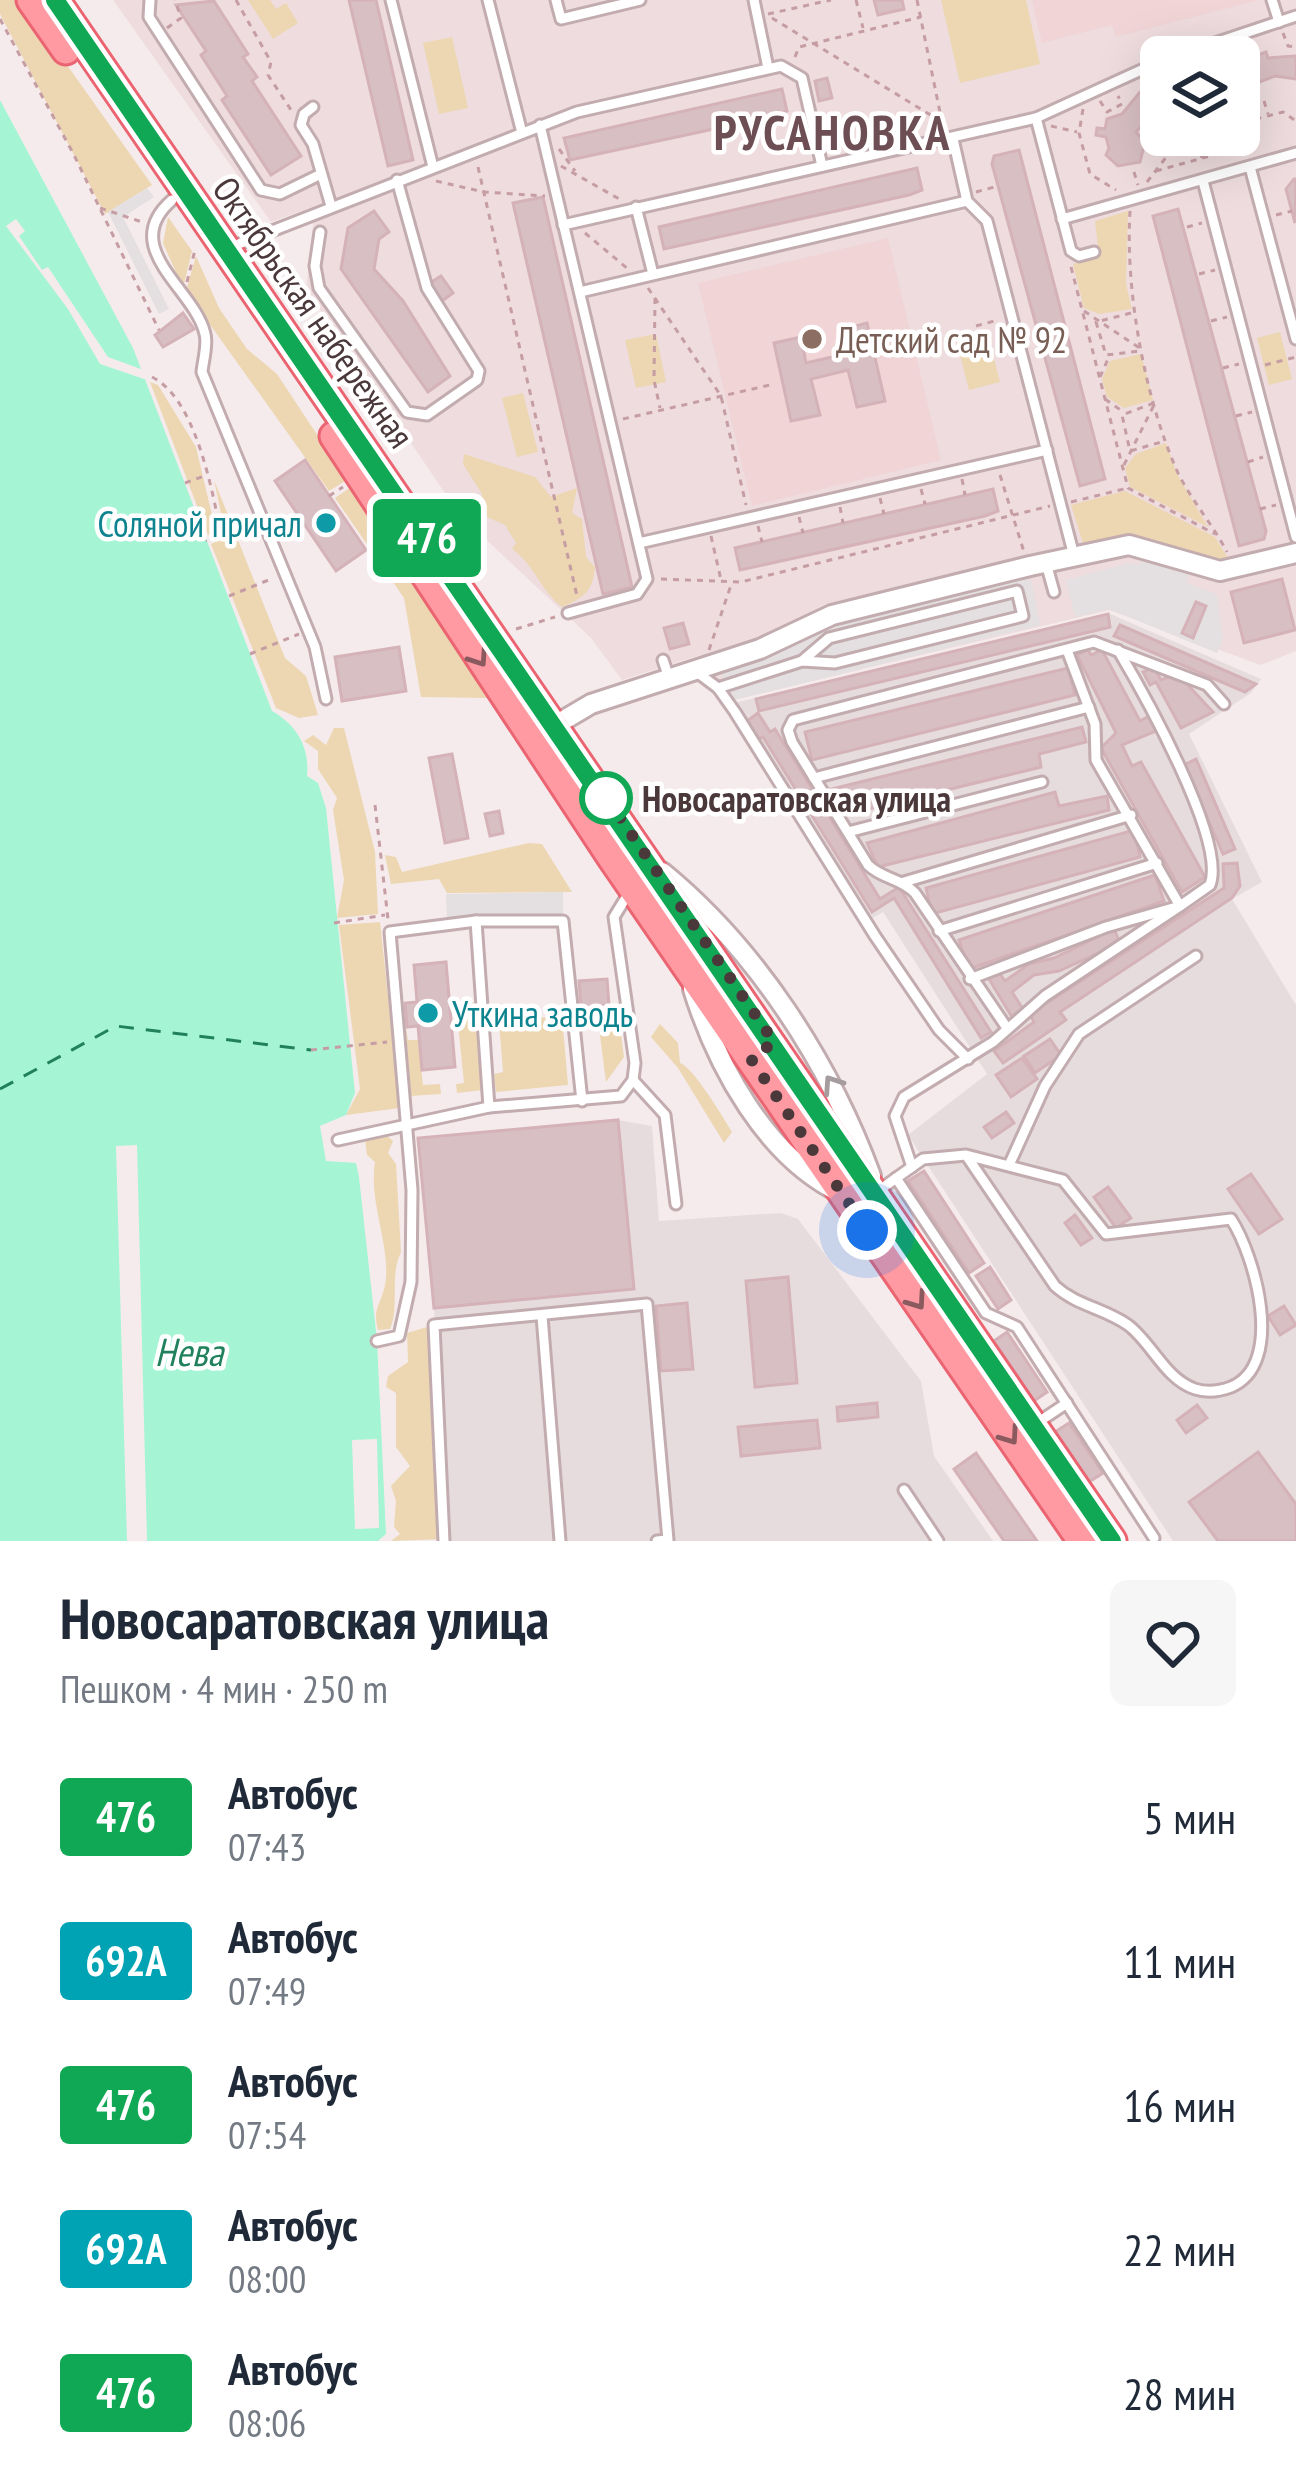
<!DOCTYPE html>
<html lang="ru">
<head>
<meta charset="utf-8">
<style>
	:root { --surface:#fff; --page:#f6f6f7; --text:#1f2937; --muted:#747a83 }
	body { margin:0; font-family:"PT Sans Narrow",sans-serif; background:var(--page); color:var(--text); height:100vh; display:flex; flex-direction:column; font-size:45px; white-space:nowrap }
	* { box-sizing:border-box; margin:0 }
	p { font-size:39px; color:var(--muted) }
	.icon { flex:none; width:66px; height:66px; fill:none; stroke:currentColor; stroke-width:2; stroke-linecap:round; stroke-linejoin:round }
	.map { position:relative; height:1541px; overflow:hidden }
	.side { display:flex; flex-direction:column; background:var(--surface); flex:1 }
	.side>* { flex:none }
	.badge { padding:0 24px; border-radius:9px; font-size:42px; line-height:78px }
	.controls { position:absolute; left:1140px; top:36px; display:grid; gap:24px }
	.controls a { display:grid; place-items:center; width:120px; height:120px; border-radius:18px; background:var(--surface); box-shadow:0 12px 48px #0002; font-size:60px }
	.you { position:absolute; width:60px; height:60px; margin:-30px; border:9px solid #fff; border-radius:50%; background:#1a73e8; box-shadow:0 0 0 18px #1a73e833 }
	.map>.badge { position:absolute; translate:-50% -50%; box-shadow:0 0 0 6px #fff }
	.round { display:grid; place-items:center; flex:none; width:126px; height:126px; border-radius:18px; background:var(--page) }
	.headline { display:flex; align-items:center; justify-content:space-between; height:204px; padding:0 60px }
	h1 { font-size:57px; font-weight:700; line-height:90px }
	ul { padding:0; list-style:none }
	li { display:flex; align-items:center; gap:36px; height:144px; padding:0 60px }
	li div { flex:1 }
	li b { display:block; font-size:45px }
	li em { font-style:normal }
	li .badge { min-width:132px; font-weight:700; text-align:center }
	.map>svg:first-child { display:block }
</style>
</head>
<body>
<div class="map">
<svg width="1296" height="1541" viewBox="0 0 1296 1541">
	<rect width="100%" height="100%" fill="#f6ebec"/>
	<path fill="#eedcde" fill-rule="evenodd" d="M113 0H1296V651L1261 665 1109 610 721 703 700 655 622 680 591 638 460 515 306 289 315 206 271 222ZM1161 57H1239V135H1161Z"/>
	<g fill="#e6dcde">
		<polygon points="1108,613 1261,679 1251,693 1189,734 1262,882 1232,899 1296,1005 1296,1541 1173,1541 908,1135 987,1074 883,912 873,918 734,703"/>
		<polygon points="618,1120 652,1126 659,1221 781,1213 798,1219 921,1381 934,1456 993,1541 444,1541 434,1308 418,1138"/>
	</g>
	<g fill="#f0d4d6">
		<polygon points="1032,0 1259,0 1116,37 1112,25 1042,43"/>
		<polygon points="888,238 941,460 752,506 698,283"/>
	</g>
	<g fill="#ecd7b2">
		<polygon points="0,0 21,0 152,185 105,214 0,14"/>
		<polygon points="248,0 270,0 276,9 286,3 298,23 273,39"/>
		<polygon points="941,0 1026,0 1040,64 960,83"/>
		<polygon points="452,37 468,108 439,114 423,43"/>
		<polygon points="1128,211 1126,284 1132,309 1099,314 1084,308 1073,264 1099,257 1095,221"/>
		<polygon points="168,217 192,251 183,288 163,243"/>
		<polygon points="196,256 219,308 247,349 277,374 347,480 329,491 186,291"/>
		<polygon points="987,331 1000,382 969,390 956,339"/>
		<polygon points="1280,332 1292,379 1269,385 1257,338"/>
		<polygon points="656,334 666,382 636,388 625,340"/>
		<polygon points="1141,354 1153,400 1124,408 1107,397 1102,379 1110,361"/>
		<polygon points="150,382 158,385 196,447 216,532 208,535"/>
		<polygon points="523,393 538,452 517,457 502,398"/>
		<polygon points="1166,443 1177,474 1208,527 1130,487 1125,468 1136,454"/>
		<path d="M464 454 535 477 551 497 577 488 572 513 582 519 586 557 595 567C593 591 584 598 562 607 540 590 534 564 512 549L516 543 505 525 478 513 482 494 463 464Z"/>
		<polygon points="214,480 285,658 306,676 318,715 299,718 276,708 211,544 226,537"/>
		<polygon points="351,487 488,698 421,697 404,598 335,498"/>
		<polygon points="1125,491 1215,537 1229,560 1208,561 1137,536 1083,543 1071,505"/>
		<polygon points="334,728 344,728 375,852 378,914 337,918 344,880 333,810 337,798 318,769 318,751 304,741 313,735 326,745"/>
		<polygon points="529,843 542,844 572,892 447,893 439,879 391,884 385,855 396,857 402,872"/>
		<polygon points="380,922 400,1108 346,1115 360,1089 339,925"/>
		<polygon points="474,1002 483,1090 457,1093 456,1084 464,1083 456,1004"/>
		<polygon points="562,1016 568,1085 496,1092 494,1074 503,1072 499,1021"/>
		<polygon points="619,1018 624,1057 606,1082 598,1020"/>
		<polygon points="405,1020 408,1040 418,1040 423,1085 440,1084 441,1094 411,1096"/>
		<path d="M660 1024 678 1043 680 1063C693 1067 723 1117 732 1132L724 1143 678 1068 651 1037Z"/>
		<path d="M383 1133 393 1141 388 1153 396 1164 401 1252C389 1277 400 1306 390 1329L378 1330C372 1308 381 1305 385 1285 392 1249 368 1202 375 1162L367 1155 365 1139Z"/>
		<polygon points="434,1325 444,1539 391,1541 400,1534 394,1527 396,1501 391,1486 410,1466 396,1447 396,1393 386,1387 388,1376 408,1362 407,1333"/>
	</g>
	<g fill="#e4dfe0">
		<polygon points="147,188 154,197 123,217 169,309 159,314 108,212"/>
		<polygon points="1144,555 1189,572 1187,583 1217,594 1223,639 1217,653 1109,609 1075,617 1066,580 1129,563 1139,565"/>
		<polygon points="1022,576 1032,583 1040,625 734,700 720,670 833,621"/>
		<polygon points="563,892 563,921 447,923 446,894"/>
	</g>
	<path fill="#a5f5d5" d="M0 100 133 348 272 711C297 725 310 748 307 776L318 783 326 808 355 1093 346 1115 320 1126 326 1161 356 1163 359 1177 377 1340 386 1534 378 1541H0Z"/>
	<g fill="#f6ebec">
		<polygon points="16,219 25,231 19,236 42,270 48,267 108,357 149,372 150,381 100,364 68,309 6,226"/>
		<polygon points="137,1145 147,1541 127,1541 116,1146"/>
		<polygon points="377,1439 379,1528 355,1529 352,1440"/>
	</g>
	<g fill="none" stroke-linecap="round" stroke-linejoin="round">
		<polyline stroke="#21815d" stroke-width="3" stroke-dasharray="15 12" stroke-linecap="butt" points="0,1089 116,1026 311,1050"/>
	</g>
	<g fill="#d8bfc4" stroke="#d4b2b8" stroke-width="3">
		<polygon points="349,0 376,0 413,160 388,166"/>
		<polygon points="874,0 902,0 904,9 878,15"/>
		<polygon points="214,1 248,54 243,57 257,77 252,81 301,156 271,175 222,100 227,96 201,55 206,51 176,5"/>
		<polygon points="1266,52 1268,58 1296,56 1296,79 1275,76 1239,90 1239,62"/>
		<polygon points="827,78 832,98 819,101 815,81"/>
		<polygon points="1161,87 1161,115 1151,116 1136,132 1145,142 1140,162 1118,166 1106,155 1109,148 1106,137 1096,135 1097,128 1105,129 1107,119 1122,114 1140,92"/>
		<polygon points="782,89 787,111 774,116 570,160 564,138"/>
		<polygon points="1019,150 1105,479 1080,486 992,164 994,156"/>
		<polygon points="917,168 922,190 909,195 664,249 659,227"/>
		<polygon points="1294,179 1296,179 1295,223 1286,189"/>
		<polygon points="543,197 632,587 603,594 513,203"/>
		<polygon points="1178,209 1266,531 1264,539 1239,546 1153,216"/>
		<polygon points="374,211 389,232 379,239 374,269 403,301 450,376 428,392 341,269 348,228"/>
		<polygon points="441,276 453,293 442,301 430,283"/>
		<polygon points="183,313 194,329 163,347 155,335"/>
		<polygon points="867,323 885,401 857,407 848,370 811,379 820,415 791,421 774,343 801,337 806,363 845,354 840,330"/>
		<polygon points="305,460 366,550 336,571 275,481"/>
		<polygon points="993,489 998,511 985,516 740,570 735,548"/>
		<polygon points="1282,579 1295,630 1244,643 1231,592"/>
		<polygon points="1196,602 1206,606 1193,638 1182,633"/>
		<polygon points="1108,614 1110,627 759,711 756,699"/>
		<polygon points="683,623 689,644 670,649 664,628"/>
		<polygon points="1120,625 1256,684 1245,692 1114,636"/>
		<polygon points="399,647 406,691 342,701 335,657"/>
		<polygon points="1088,650 1091,655 1102,650 1140,721 1149,716 1156,731 1122,745 1132,766 1141,762 1205,877 1182,892 1101,748 1116,733 1077,655"/>
		<polygon points="1154,667 1161,680 1169,677 1186,683 1213,712 1181,728 1156,682 1150,685 1143,672"/>
		<polygon points="1068,668 1075,695 812,760 805,732"/>
		<polygon points="758,713 770,732 775,729 880,899 899,887 991,1032 981,1038 894,898 872,912 763,737 759,739 747,721"/>
		<polygon points="1082,727 1086,742 1039,754 1041,767 848,814 832,789"/>
		<polygon points="452,754 468,838 445,843 429,758"/>
		<polygon points="1196,759 1235,849 1223,854 1184,765"/>
		<polygon points="1055,792 1059,806 1107,796 1109,810 878,867 867,843"/>
		<polygon points="499,811 503,833 490,836 485,814"/>
		<polygon points="1134,830 1140,857 932,914 926,888"/>
		<polygon points="1237,863 1240,886 1232,898 1060,1012 1066,1020 1003,1063 994,1051 1034,1022 1030,1014 1224,888 1223,864"/>
		<polygon points="1155,875 1164,901 969,969 959,940"/>
		<polygon points="1114,929 1120,943 1059,971 1034,975 1012,992 1023,1009 1012,1017 989,979 999,973 1005,981 1029,964 1054,958"/>
		<polygon points="446,962 455,1067 422,1070 418,1026 407,1027 405,1003 417,1002 414,965"/>
		<polygon points="607,979 609,1005 581,1008 579,981"/>
		<polygon points="1050,1039 1061,1055 1035,1073 1024,1056"/>
		<polygon points="1022,1058 1037,1079 1011,1097 996,1075"/>
		<polygon points="1006,1112 1014,1123 992,1138 984,1127"/>
		<polygon points="618,1120 634,1289 434,1308 418,1138"/>
		<polygon points="924,1171 984,1263 969,1273 908,1181"/>
		<polygon points="1251,1174 1282,1219 1259,1234 1228,1189"/>
		<polygon points="1108,1187 1131,1218 1116,1228 1094,1197"/>
		<polygon points="1075,1215 1092,1238 1081,1245 1065,1223"/>
		<polygon points="990,1267 1011,1300 998,1309 976,1276"/>
		<polygon points="788,1277 797,1383 755,1387 746,1281"/>
		<polygon points="687,1303 693,1369 661,1371 656,1306"/>
		<polygon points="1284,1306 1296,1325 1280,1335 1268,1316"/>
		<polygon points="1007,1332 1047,1392 1034,1401 994,1341"/>
		<polygon points="877,1403 878,1417 838,1421 837,1407"/>
		<polygon points="1197,1405 1207,1418 1186,1433 1177,1420"/>
		<polygon points="817,1420 820,1448 741,1456 738,1427"/>
		<polygon points="1069,1423 1103,1473 1089,1482 1055,1432"/>
		<polygon points="1258,1452 1296,1504 1296,1541 1218,1541 1189,1502"/>
		<polygon points="976,1453 1037,1541 1004,1541 954,1469"/>
	</g>
	<g fill="none" stroke-linecap="round" stroke-linejoin="round">
		<g stroke="#c2acaf" stroke-width="15">
			<g id="lane">
				<polyline points="150,0 149,17 261,190 280,194 319,175"/>
				<polyline points="391,0 433,167"/>
				<polyline points="488,0 522,133"/>
				<polyline points="556,0 561,19 640,0"/>
				<polyline points="754,0 768,68"/>
				<polyline points="1272,0 1279,22"/>
				<polyline points="1173,57 1296,16"/>
				<polyline points="313,107 304,114 301,125 313,144 331,206"/>
				<polyline points="1036,118 1071,251 1079,256 1094,252"/>
				<polyline points="540,125 647,579 637,594 568,613"/>
				<polyline points="953,139 967,201 987,221 1074,556"/>
				<polyline points="1250,167 1296,339"/>
				<polyline points="1203,181 1296,537"/>
				<path d="M172 200C117 248 195 289 205 334 208 344 203 361 202 372L315 647 326 699"/>
				<polyline points="636,207 653,274"/>
				<polyline points="1062,219 1296,153"/>
				<polyline points="563,225 1036,118 1161,61"/>
				<polyline points="320,232 315,266 319,288 407,412 427,415 477,380 479,371 427,288 397,180"/>
				<polyline points="231,247 577,112 781,66 802,78 822,166"/>
				<polyline points="580,292 967,201"/>
				<polyline points="639,543 1047,450"/>
				<polyline points="1046,563 1054,592"/>
				<polyline points="663,660 669,678"/>
				<polyline points="694,670 718,688 735,712 875,936 939,1030 968,1059"/>
				<polyline points="718,688 802,661 829,638 1017,591 1023,616 835,663 802,661"/>
				<polyline points="814,778 1089,707"/>
				<polyline points="848,832 1042,782"/>
				<polyline points="904,882 1131,815"/>
				<polyline points="476,921 489,1107"/>
				<polyline points="939,931 1157,863"/>
				<path d="M970 979 1106 927 1180 906 1210 885C1227 841 1143 692 1118 650"/>
				<path d="M1007 1028 915 893C901 878 882 879 868 865L792 742 788 730 793 720 1094 642 1207 685 1224 704"/>
				<polyline points="633,1080 665,1115 676,1204"/>
				<polyline points="338,1140 489,1107 621,1096 633,1080 635,1063 614,917 630,891"/>
				<polyline points="1010,1163 1045,1086 1079,1034 1196,956"/>
				<polyline points="912,1167 895,1116 904,1097 993,1042 1045,996 1180,906 1096,760 1095,724 1067,650"/>
				<polyline points="896,1178 986,1313 1017,1327 1154,1538"/>
				<path d="M878 1191 923 1159 966 1155 1063 1180 1106 1234 1231 1219C1255 1256 1286 1364 1231 1387 1220 1391 1207 1393 1195 1389 1165 1379 1152 1343 1128 1325 1104 1308 1077 1306 1055 1286L966 1155"/>
				<polyline points="542,1316 560,1541"/>
				<polyline points="377,1341 399,1336 411,1282 412,1190 390,932 476,921 563,921 582,1101"/>
				<polyline points="1037,1423 1067,1403"/>
				<polyline points="904,1490 938,1541"/>
				<polyline points="444,1541 434,1325 647,1304 668,1540 657,1541"/>
			</g>
		</g>
		<g stroke="#c2acaf" stroke-width="24">
			<g id="street">
				<polyline points="547,730 591,704 760,649 832,615 1030,566 1129,545 1220,571 1296,553"/>
				<path d="M662 872C756 949 829 1062 871 1176"/>
				<path d="M693 989C717 1066 766 1157 841 1193"/>
			</g>
		</g>
		<g stroke="#eb6471" stroke-width="33">
			<g id="primary">
				<polyline points="31,0 66,50"/>
				<polyline points="55,0 1112,1541"/>
				<polyline points="334,436 612,858 1082,1541"/>
			</g>
		</g>
		<g stroke="#c59da3" stroke-width="3" stroke-dasharray="6 6" stroke-linecap="butt">
			<polyline points="236,0 271,62 268,75 293,113"/>
			<polyline points="856,0 863,28"/>
			<polyline points="917,0 942,122"/>
			<polyline points="768,14 831,0"/>
			<polyline points="772,18 942,122"/>
			<polyline points="0,19 73,153 159,330"/>
			<polyline points="167,28 181,18 175,0"/>
			<polyline points="1283,33 1288,46 1296,47"/>
			<polyline points="795,57 799,47 921,17"/>
			<polyline points="1100,101 1107,112 1122,104 1118,96"/>
			<polyline points="1264,101 1268,114"/>
			<polyline points="1083,109 1079,133 1090,174 1116,190"/>
			<polyline points="1051,126 1077,132"/>
			<polyline points="1170,135 1173,145"/>
			<polyline points="559,149 575,171"/>
			<polyline points="561,166 621,200"/>
			<polyline points="478,167 577,596"/>
			<polyline points="1156,171 1242,147 1256,119 1283,112 1296,121"/>
			<polyline points="1134,172 1138,185"/>
			<polyline points="436,181 484,192 545,196"/>
			<polyline points="1147,182 1174,147 1203,157"/>
			<polyline points="976,192 998,186"/>
			<polyline points="100,208 142,222"/>
			<path d="M1130 211C1125 291 1145 400 1178 473 1192 501 1213 525 1227 552"/>
			<polyline points="1276,215 1292,211"/>
			<polyline points="1187,227 1202,223"/>
			<polyline points="585,233 628,269"/>
			<polyline points="1071,267 1128,488 1215,534"/>
			<polyline points="1199,274 1215,270"/>
			<polyline points="187,282 195,250"/>
			<polyline points="648,288 721,396 746,505"/>
			<polyline points="655,298 654,380 660,408"/>
			<polyline points="1084,311 1141,349"/>
			<polyline points="1131,313 1096,322 1106,355 1140,351"/>
			<polyline points="1211,321 1227,317"/>
			<polyline points="976,326 998,320"/>
			<polyline points="1003,334 980,340 985,361 1006,352"/>
			<polyline points="1265,365 1296,357"/>
			<polyline points="1223,368 1239,364"/>
			<path d="M152 377C196 399 212 490 221 534L206 541"/>
			<polyline points="1100,377 1108,359"/>
			<polyline points="1105,399 1122,411"/>
			<polyline points="1154,403 1122,415 1130,451 1165,441"/>
			<polyline points="1236,416 1252,412"/>
			<polyline points="623,419 774,384"/>
			<polyline points="1248,462 1263,457"/>
			<polyline points="1124,465 1154,405"/>
			<polyline points="1000,475 1024,552"/>
			<polyline points="962,479 965,495"/>
			<polyline points="185,483 207,475"/>
			<polyline points="921,489 925,504"/>
			<polyline points="329,496 343,487"/>
			<polyline points="880,498 884,514"/>
			<polyline points="1071,502 1128,488"/>
			<polyline points="840,507 843,523"/>
			<polyline points="1260,509 1276,505"/>
			<polyline points="799,517 803,533"/>
			<polyline points="758,526 762,542"/>
			<polyline points="711,536 721,580"/>
			<polyline points="661,579 741,582 1050,506"/>
			<polyline points="229,596 271,579"/>
			<polyline points="516,629 555,617"/>
			<polyline points="709,650 731,585"/>
			<polyline points="250,654 299,634"/>
			<polyline points="375,805 388,919"/>
			<polyline points="334,923 385,915"/>
			<polyline points="311,1050 387,1042"/>
		</g>
		<use href="#lane" stroke="#fff" stroke-width="9"/>
		<use href="#street" stroke="#fff" stroke-width="18"/>
		<use href="#primary" stroke="#ff9aa3" stroke-width="27"/>
	</g>
	<defs><path id="oneway-chevron" d="M-2-3.5L2.5 0L-2 3.5" fill="none" stroke-width="1.6" stroke-linecap="round" stroke-linejoin="round" transform="scale(3)"/></defs>
	<g stroke="#8a5a5f">
		<use href="#oneway-chevron" transform="translate(479 658) rotate(56)"/>
		<use href="#oneway-chevron" transform="translate(917 1301) rotate(55)"/>
		<use href="#oneway-chevron" transform="translate(1010 1436) rotate(55)"/>
	</g>
	<use stroke="#a59c9d" href="#oneway-chevron" transform="translate(832 1084) rotate(-124)"/>
	<g fill="none" stroke-linecap="round" stroke-linejoin="round">
		<g stroke="#fff" stroke-width="27">
			<polyline id="line" points="55,0 1112,1541"/>
		</g>
		<use href="#line" stroke="#10a855" stroke-width="18"/>
		<polyline stroke="#4b383b" stroke-width="12" stroke-dasharray="0 21.6" points="606,798 601,790 774,1042 751,1059 867,1230"/>
	</g>
	<circle fill="#8d6e63" stroke="#fff" stroke-width="4.5" cx="812" cy="339" r="12"/>
	<g fill="#0f9aa8" stroke="#fff" stroke-width="4.5">
		<circle cx="326" cy="523" r="12"/>
		<circle cx="428" cy="1013" r="12"/>
	</g>
	<circle fill="#fff" stroke="#10a855" stroke-width="6" cx="606" cy="798" r="24"/>
	<g text-anchor="middle" dominant-baseline="central" stroke-width="9" stroke-linejoin="round" paint-order="stroke">
		<g font-size="36" fill="#4b383b" stroke="#fff">
			<text transform="translate(314 312) rotate(55)">Октябрьская набережная</text>
		</g>
		<g font-size="36" fill="#785e54" stroke="#fff" text-anchor="start">
			<text x="836" y="339">Детский сад № 92</text>
		</g>
		<g font-size="36" fill="#0d838f" stroke="#fff" text-anchor="end">
			<text x="302" y="523">Соляной причал</text>
			<text x="452" y="1013" text-anchor="start">Уткина заводь</text>
		</g>
		<g font-size="36" font-weight="bold" fill="#4b383b" stroke="#fff" text-anchor="start">
			<text x="642" y="798">Новосаратовская улица</text>
		</g>
		<g font-size="39" font-style="italic" fill="#21815d" stroke="#fff">
			<text x="189" y="1351">Нева</text>
		</g>
		<g font-size="48" font-weight="bold" letter-spacing="3" fill="#6e4e55" stroke="#fff">
			<text x="833" y="132">РУСАНОВКА</text>
		</g>
	</g>
</svg>
<div class="controls">
<a><svg class="icon" aria-label="layers" viewBox="0 0 24 24"><path d="M12 4l9 5-9 5-9-5zM3 14l9 5 9-5"/></svg></a>
</div>
<div class="you" style="left:867px;top:1230px"></div>
<b class="badge" style="left:427px;top:538px;background:#10a855;color:#fff">476</b>
</div>
<section class="side">
<div class="headline"><div><h1>Новосаратовская улица</h1><p>Пешком · 4 мин · 250 m</p></div><a class="round"><svg class="icon" aria-label="heart" viewBox="0 0 24 24"><path d="M12 20l-8-8c-3-5 5-10 8-4 3-6 11-1 8 4z"/></svg></a></div>
<ul>
<li><span class="badge" style="background:#10a855;color:#fff">476</span><div><b>Автобус</b><p>07:43</p></div><em>5 мин</em></li>
<li><span class="badge" style="background:#00a3b4;color:#fff">692А</span><div><b>Автобус</b><p>07:49</p></div><em>11 мин</em></li>
<li><span class="badge" style="background:#10a855;color:#fff">476</span><div><b>Автобус</b><p>07:54</p></div><em>16 мин</em></li>
<li><span class="badge" style="background:#00a3b4;color:#fff">692А</span><div><b>Автобус</b><p>08:00</p></div><em>22 мин</em></li>
<li><span class="badge" style="background:#10a855;color:#fff">476</span><div><b>Автобус</b><p>08:06</p></div><em>28 мин</em></li>
</ul>
</section>
</body>
</html>
